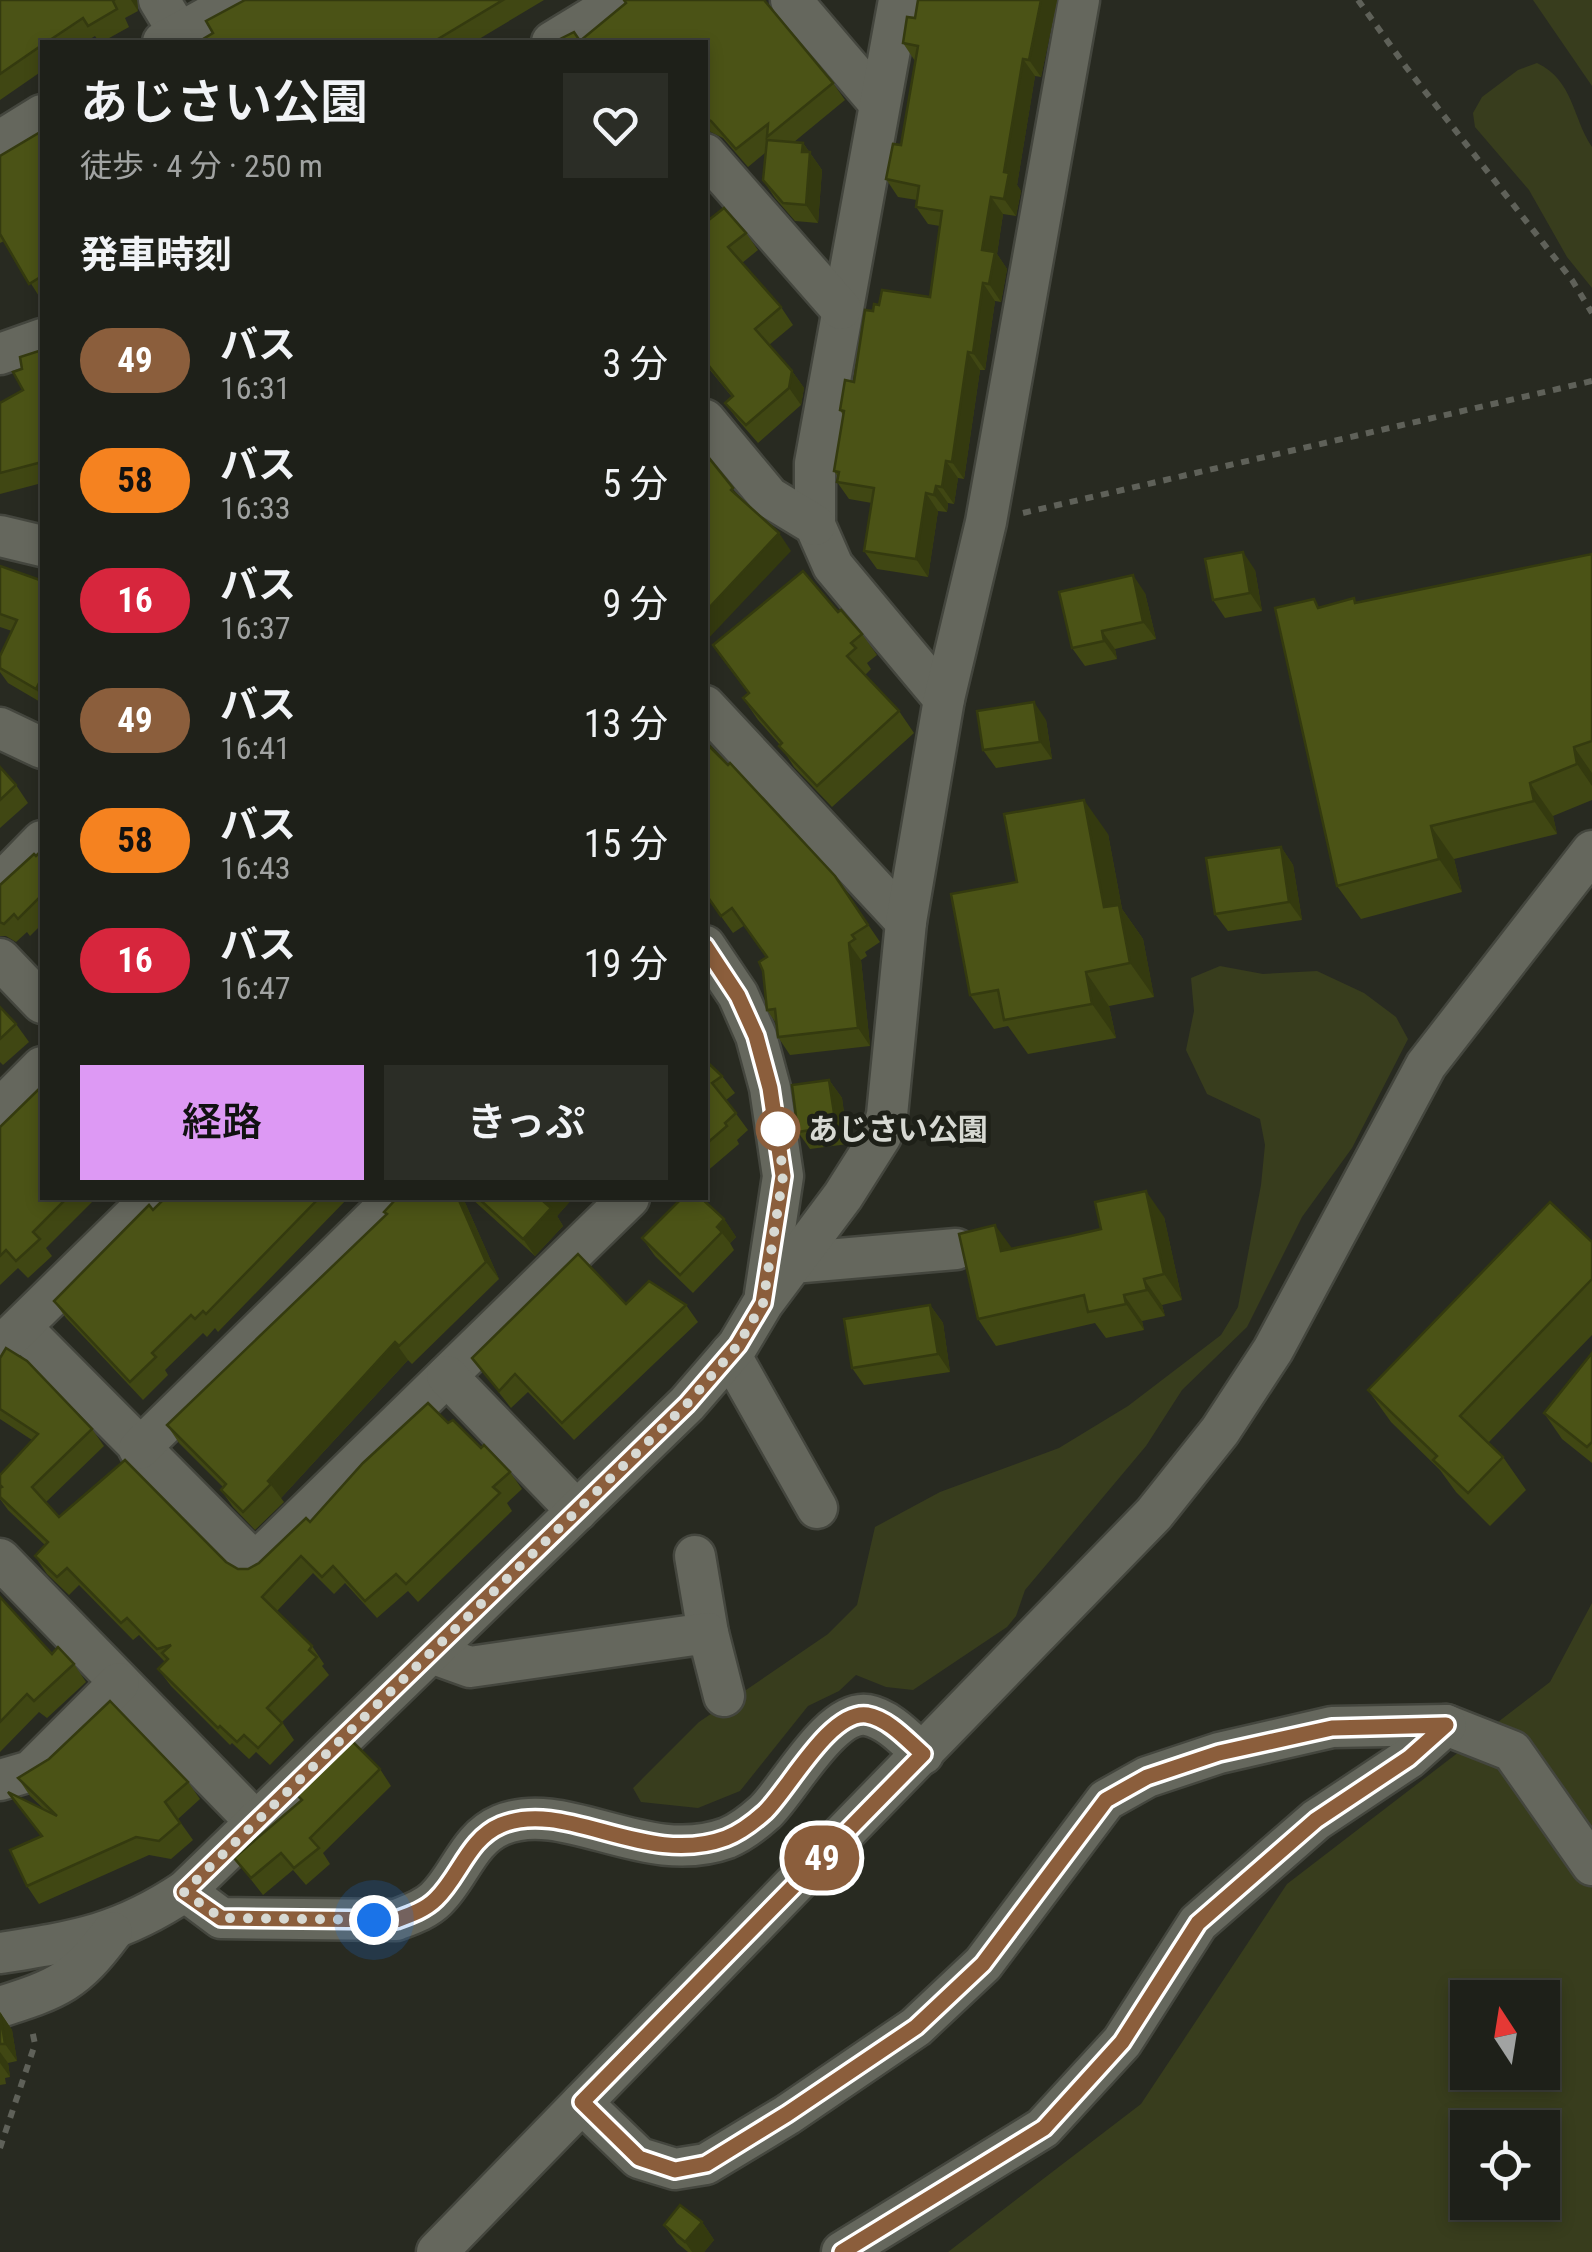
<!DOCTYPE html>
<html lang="ja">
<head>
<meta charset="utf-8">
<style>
	:root { --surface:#1e2019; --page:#2b2d26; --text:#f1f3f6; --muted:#a1a3a2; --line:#3c3e38; --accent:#dd99f4 }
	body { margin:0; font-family:"Roboto Condensed","Noto Sans JP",sans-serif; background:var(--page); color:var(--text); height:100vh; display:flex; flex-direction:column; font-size:38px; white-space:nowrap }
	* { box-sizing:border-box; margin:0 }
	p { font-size:32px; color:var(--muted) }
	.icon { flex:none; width:55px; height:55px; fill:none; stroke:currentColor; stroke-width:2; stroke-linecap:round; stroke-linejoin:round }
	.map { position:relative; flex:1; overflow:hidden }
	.details { position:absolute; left:40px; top:40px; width:668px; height:1160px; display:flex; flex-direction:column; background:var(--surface); border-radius:0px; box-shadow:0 5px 15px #0003,0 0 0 2px var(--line) }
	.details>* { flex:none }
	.badge { padding:0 20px; border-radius:32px; font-size:35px; line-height:65px }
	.needle { width:65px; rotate:348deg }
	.fabs { position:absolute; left:1450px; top:1980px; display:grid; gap:20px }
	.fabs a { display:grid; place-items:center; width:110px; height:110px; border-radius:0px; background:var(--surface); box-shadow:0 5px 15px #0003,0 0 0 2px var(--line); font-size:50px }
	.you { position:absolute; width:50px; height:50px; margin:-25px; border:8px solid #fff; border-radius:50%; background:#1a73e8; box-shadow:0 0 0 15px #1a73e833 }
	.map>.badge { position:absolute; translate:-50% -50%; box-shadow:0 0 0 5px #fff }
	h2 { padding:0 40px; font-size:38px; line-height:90px }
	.round { display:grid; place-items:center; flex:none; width:105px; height:105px; border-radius:0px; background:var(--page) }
	.summary { display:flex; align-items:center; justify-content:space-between; height:170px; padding:0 40px }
	h1 { font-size:48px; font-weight:600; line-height:75px }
	.primary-button { display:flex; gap:20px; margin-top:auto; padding:20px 40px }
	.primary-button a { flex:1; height:115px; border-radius:0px; background:var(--accent); color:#111; font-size:40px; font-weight:600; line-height:115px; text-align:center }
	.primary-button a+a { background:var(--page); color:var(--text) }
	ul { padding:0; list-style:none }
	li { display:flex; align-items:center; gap:30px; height:120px; padding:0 40px }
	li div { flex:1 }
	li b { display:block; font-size:38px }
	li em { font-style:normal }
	li .badge { min-width:110px; font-weight:700; text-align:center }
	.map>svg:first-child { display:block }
</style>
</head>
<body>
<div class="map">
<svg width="1592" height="2252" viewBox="0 0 1592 2252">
	<rect width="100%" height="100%" fill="#282a21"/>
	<g fill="#383d1d" fill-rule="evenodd">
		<polygon points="1533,0 1592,0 1592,86"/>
		<path d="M1537 63C1574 81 1572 117 1592 147V288L1567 257 1529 190 1475 127 1473 113 1482 97 1518 70Z"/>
		<polygon points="1220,966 1263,974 1317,971 1364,993 1396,1017 1408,1039 1352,1148 1302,1217 1247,1327 1182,1390 1146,1446 1025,1590 1016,1616 1007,1627 913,1690 886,1687 856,1675 839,1691 808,1706 740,1791 698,1808 641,1802 633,1788 699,1722 828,1634 857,1605 875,1527 940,1492 1059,1448 1128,1406 1221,1335 1238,1307 1261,1185 1265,1145 1260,1119 1207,1094 1186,1050 1194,1011 1191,978"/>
		<path d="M1592 1603V2252H948L1141 2104 1287 1884 1550 1682ZM1468 1998H1542V2072H1468ZM1468 2128H1542V2202H1468Z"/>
	</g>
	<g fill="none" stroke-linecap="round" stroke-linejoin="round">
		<g stroke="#44463e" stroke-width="45">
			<g id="minor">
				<polyline points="159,0 179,33"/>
				<polyline points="791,0 879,103"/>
				<polyline points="899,0 815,463 815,525 833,566 944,699"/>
				<polyline points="163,42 239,0"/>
				<polyline points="552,42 621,0"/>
				<polyline points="0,141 42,115"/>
				<polyline points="705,154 841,309"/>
				<polyline points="0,354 42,339"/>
				<polyline points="705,420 769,497 815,525"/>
				<polyline points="0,536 42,546"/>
				<polyline points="705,706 906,922"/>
				<polyline points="0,728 42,748"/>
				<polyline points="0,884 42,841"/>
				<polyline points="705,946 738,995 756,1036 770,1088 783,1176 765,1294"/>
				<polyline points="0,959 42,1003"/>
				<polyline points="0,1109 42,1067"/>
				<polyline points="792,1263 956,1249"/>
				<polyline points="21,1327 255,1563 629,1198"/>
				<polyline points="0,1347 152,1198"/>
				<polyline points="730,1354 817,1508"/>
				<polyline points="447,1376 577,1511"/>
				<polyline points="139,1449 395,1198"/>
				<polyline points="695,1556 708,1633"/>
				<polyline points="0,1559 256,1822"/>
				<polyline points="431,1653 470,1667 708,1633 724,1696"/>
				<polyline points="0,1780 31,1771 119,1683"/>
				<path d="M185 1891 221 1918 396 1920C409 1915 425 1910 436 1899 460 1876 468 1839 501 1825 566 1798 645 1868 727 1838 739 1833 755 1821 765 1812 789 1789 830 1710 867 1715 889 1719 907 1740 923 1754"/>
				<path d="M0 1953C76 1941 119 1935 185 1891L687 1404 738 1345 763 1303 843 1196 881 1136 887 1115 906 922 944 699 986 522 1079 0"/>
				<path d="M0 2007C59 1988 75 1982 112 1932"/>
				<polyline points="582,2103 639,2158 675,2169 706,2164 787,2115 916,2027 983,1964 1106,1800 1147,1777 1219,1753 1332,1727 1446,1725 1512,1751 1592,1865"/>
				<polyline points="437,2252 1154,1514 1220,1431 1273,1350 1426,1065 1592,851"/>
				<polyline points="842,2252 1043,2128 1122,2042 1198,1923 1316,1820 1409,1758 1446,1725"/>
			</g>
		</g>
		<g stroke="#5f6159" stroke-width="6" stroke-dasharray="8 8" stroke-linecap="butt">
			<polyline points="1358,0 1406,67 1572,280 1592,313"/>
			<polyline points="1023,513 1592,381"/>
			<polyline points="0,2148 35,2044 32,2030"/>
		</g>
		<use href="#minor" stroke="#65675d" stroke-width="40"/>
	</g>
	<g fill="#404713">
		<polygon points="0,0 137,0 138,11 125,18 129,27 102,42 99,42 95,36 85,42 42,42 42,71 0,100"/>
		<polygon points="245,0 544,0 474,42 198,42 213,33"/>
		<polygon points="624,0 764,0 833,83 845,100 794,142 803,143 822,170 818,223 795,221 775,198 763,180 765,153 748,167 723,138 709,131 705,126 705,42 554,42 574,32 580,41 626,3"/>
		<polygon points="1057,0 1041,77 1035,76 1017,185 1021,191 1016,216 1003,214 997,254 1007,269 1001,302 995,301 985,370 980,370 964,479 958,478 954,504 948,503 947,512 938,511 928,577 877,569 864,551 872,503 849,499 837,482 838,477 834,471 843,415 840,410 854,382 873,311 879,305 930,297 940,226 928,224 916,207 917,200 898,197 886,179 901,145 915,61 903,43 915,18"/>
		<polygon points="42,131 42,301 4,241 0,243 0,156"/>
		<polygon points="705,213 710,219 746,233 758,250 742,263 781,307 793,325 769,345 792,371 804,388 801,405 758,443 738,420 725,403 732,397 705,364"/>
		<polygon points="42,350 42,483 0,494 0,403 23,390 22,369"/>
		<polygon points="1592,554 1592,800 1553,816 1557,834 1454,859 1462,892 1361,919 1337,886 1320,607 1357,602"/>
		<polygon points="0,566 42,582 42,703 8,683 0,672 0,656 12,631 0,627"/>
		<polygon points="1255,570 1262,611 1225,618 1213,600"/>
		<polygon points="1145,593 1156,639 1115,649 1117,659 1085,666 1072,648"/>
		<polygon points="862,634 877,655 867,663 871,669 865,675 899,711 914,733 832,807 794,767 780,745 758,720 743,698"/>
		<polygon points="1046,720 1052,759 996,768 983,750"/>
		<polygon points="705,740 835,876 880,942 865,952 867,956 861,960 870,1046 790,1055 778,1037 776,1023 767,1010 767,957 745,925 733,933 705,894"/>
		<polygon points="0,767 16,785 28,803 0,828"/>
		<polygon points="1108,834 1122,909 1143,939 1154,997 1109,1006 1116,1038 1028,1054 1008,1026 994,1029 970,995 1017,882"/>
		<polygon points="1281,847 1293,865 1302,920 1228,931 1215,914"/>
		<polygon points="42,850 42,924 30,936 27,932 16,942 6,936 0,936 0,885"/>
		<polygon points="0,1007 16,1024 29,1042 3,1065 0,1062"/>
		<polygon points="705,1060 722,1076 735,1093 726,1100 748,1130 737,1140 739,1144 705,1173"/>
		<polygon points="829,1080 842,1098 848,1144 810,1149 798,1132"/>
		<polygon points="0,1127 42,1198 96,1198 46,1248 52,1256 28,1278 18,1268 0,1285"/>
		<polygon points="165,1198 348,1198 218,1332 215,1328 207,1337 203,1333 165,1370 168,1375 143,1400 66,1318 54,1301"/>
		<polygon points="397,1198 463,1198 499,1279 412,1364 408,1360 281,1498 284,1502 255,1530 233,1507 221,1490 223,1487 179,1443 167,1425 386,1215"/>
		<polygon points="471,1198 573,1198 557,1216 563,1226 535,1256"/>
		<polygon points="1164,1217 1182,1300 1162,1305 1165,1316 1142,1321 1144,1330 1106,1338 1095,1323 996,1346 978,1319 1011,1249"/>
		<polygon points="724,1219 736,1237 730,1243 734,1250 693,1293 655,1256 642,1238"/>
		<polygon points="1592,1242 1592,1335 1488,1443 1503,1457 1526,1490 1490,1526 1456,1492 1440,1470 1391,1422 1368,1390"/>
		<polygon points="626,1304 686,1305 698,1322 574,1440 528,1392 511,1408 472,1358"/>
		<polygon points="930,1305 943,1323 950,1372 864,1385 852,1368"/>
		<polygon points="1592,1353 1592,1463 1562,1439 1544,1413"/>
		<polygon points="0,1358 92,1429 104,1446 46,1502 59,1517 226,1562 238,1569 248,1569 259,1563 310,1522 448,1423 510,1472 522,1489 507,1503 512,1511 418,1602 408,1591 377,1618 345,1583 334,1594 313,1573 277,1611 312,1646 324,1664 322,1666 329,1675 282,1722 294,1740 270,1765 256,1752 249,1759 232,1743 230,1745 171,1686 158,1669 165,1662 139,1635 133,1640 79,1585 69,1595 47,1574 35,1556 46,1546 8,1510 0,1499 0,1475 32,1440 0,1419"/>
		<polygon points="0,1597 52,1654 74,1664 86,1682 47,1718 39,1712 0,1752"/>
		<polygon points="380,1769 391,1786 323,1853 330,1864 306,1885 293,1870 263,1895 234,1858 301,1801 297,1795"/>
		<polygon points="18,1778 188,1782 200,1799 178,1819 193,1840 171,1859 149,1855 39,1904 27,1886 41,1836 8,1792 45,1810 30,1796"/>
		<polygon points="0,2012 12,2030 17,2061 8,2063 10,2077 5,2078 6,2084 0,2085"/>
		<polygon points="702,2222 714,2240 704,2252 688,2252 677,2243 664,2225"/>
	</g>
	<g fill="#343a0f">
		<polygon points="131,0 137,0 138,11"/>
		<polygon points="1041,0 1057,0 1041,77 1029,60"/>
		<polygon points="1023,59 1035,76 1017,185 1021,191 1016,216 1004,199 1004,172"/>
		<polygon points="803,143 822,170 818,223 806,205 802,152"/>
		<polygon points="991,197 1003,214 997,254 1007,269 1001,302 989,284 982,250"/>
		<polygon points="983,283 995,301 985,370 973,353"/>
		<polygon points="968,352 980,370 964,479 952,462"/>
		<polygon points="792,371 804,388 801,405 789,388"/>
		<polygon points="946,461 958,478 954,504 942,487"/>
		<polygon points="936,486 948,503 947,512 934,495"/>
		<polygon points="926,493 938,511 928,577 916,559"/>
		<polygon points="779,533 791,551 705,642 705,612"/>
		<polygon points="1243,552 1255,570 1262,611 1250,593"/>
		<polygon points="1133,575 1145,593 1156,639 1143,622"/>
		<polygon points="1102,631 1115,649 1117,659 1104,641"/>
		<polygon points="40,681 42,685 42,698 36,689"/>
		<polygon points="1034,702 1046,720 1052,759 1040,742"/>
		<polygon points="1574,747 1592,773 1592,786 1577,764"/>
		<polygon points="1530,783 1553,816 1557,834 1534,801"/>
		<polygon points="1084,800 1108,834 1122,909 1143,939 1154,997 1130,963 1104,907"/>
		<polygon points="1431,826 1454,859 1462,892 1439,859"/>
		<polygon points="1281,847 1293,865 1302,920 1289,902"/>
		<polygon points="849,943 861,960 870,1046 858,1028"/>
		<polygon points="1086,972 1109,1006 1116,1038 1092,1004"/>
		<polygon points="829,1080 842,1098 848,1144 836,1126"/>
		<polygon points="1146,1191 1164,1217 1182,1300 1164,1274"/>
		<polygon points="458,1198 463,1198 499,1279 486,1262"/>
		<polygon points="545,1198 573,1198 557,1216 563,1226 535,1256 523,1239"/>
		<polygon points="724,1219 736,1237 730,1243 717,1227"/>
		<polygon points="995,1225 1014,1251 1001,1251"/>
		<polygon points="1144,1279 1162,1305 1165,1316 1147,1290"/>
		<polygon points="1124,1295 1142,1321 1144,1330 1126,1304"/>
		<polygon points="930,1305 943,1323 950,1372 938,1354"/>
		<polygon points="395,1342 408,1360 281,1498 268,1481"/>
		<polygon points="0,2012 12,2030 17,2061 5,2044"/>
		<polygon points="0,2052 8,2063 10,2077 0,2063"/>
		<polygon points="702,2222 714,2240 704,2252 692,2252 685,2242"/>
	</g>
	<g fill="#4b5316" stroke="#343a0f" stroke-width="2.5">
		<polygon points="0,0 114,0 113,1 117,9 88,26 83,18 47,42 42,42 42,45 0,74"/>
		<polygon points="245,0 503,0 433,42 198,42 213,33 206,21"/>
		<polygon points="624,0 764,0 833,83 767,137 768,124 736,149 711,121 705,118 705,42 554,42 574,32 580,41 626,3"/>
		<polygon points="918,0 1041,0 1029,60 1023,59 1004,172 1009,173 1004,199 991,197 982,250 995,252 989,284 983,283 973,353 968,352 952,462 946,461 942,487 936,486 934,495 926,493 916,559 864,551 874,488 837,482 839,472 834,471 844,411 840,410 845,380 854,382 865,310 873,311 874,304 879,305 882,290 930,297 942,211 916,207 919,186 886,179 893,144 901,145 918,46 903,43 907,17 915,18"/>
		<polygon points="42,131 42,276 29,284 0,234 0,156"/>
		<polygon points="767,140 803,143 802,152 810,152 806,205 783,203 763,180"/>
		<polygon points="724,208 746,233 728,247 781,307 755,329 792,371 789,388 746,425 725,403 733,396 705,361 705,213 710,219"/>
		<polygon points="42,350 42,462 0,473 0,403 23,390 13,372 22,369 20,357"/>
		<polygon points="705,453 733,488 731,490 779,533 705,612"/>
		<polygon points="1243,552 1250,593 1213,600 1205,559"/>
		<polygon points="1592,554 1592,741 1574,747 1577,764 1530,783 1534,801 1431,826 1439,859 1337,886 1275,608 1314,599 1318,608 1354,598 1355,603"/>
		<polygon points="0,566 37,579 42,582 42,683 40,681 36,689 0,668 0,656 17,620 0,614"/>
		<polygon points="803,571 838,612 841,610 862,634 851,643 856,648 847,656 899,711 817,786 779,746 782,743 743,698 749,693 713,645"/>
		<polygon points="1133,575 1143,622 1102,631 1104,641 1072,648 1059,592"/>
		<polygon points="1034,702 1040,742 983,750 977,711"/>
		<polygon points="705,742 728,765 730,763 835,876 868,925 852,935 855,939 849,943 858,1028 778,1037 775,1009 767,1010 763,971 759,962 767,957 732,908 721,916 705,893"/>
		<polygon points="0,767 16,785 0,800"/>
		<polygon points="1084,800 1104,907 1119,905 1130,963 1086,972 1092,1004 1004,1020 998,990 970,995 951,894 1017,882 1004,814"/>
		<polygon points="1281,847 1289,902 1215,914 1206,858"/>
		<polygon points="42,850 42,895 18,919 14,914 4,924 0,922 0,885 34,854 36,856"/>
		<polygon points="0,1007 16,1024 0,1039"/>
		<polygon points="705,1060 722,1076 712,1083 736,1113 725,1123 727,1126 705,1145"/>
		<polygon points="829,1080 836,1126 798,1132 792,1085"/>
		<polygon points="42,1086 42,1198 67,1198 33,1232 40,1239 16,1261 6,1250 0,1256 0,1127"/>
		<polygon points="1146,1191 1164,1274 1144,1279 1147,1290 1124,1295 1126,1304 1088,1312 1084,1295 978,1319 959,1234 995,1225 1001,1251 1071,1236 1101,1229 1095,1202"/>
		<polygon points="165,1198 319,1198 206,1314 203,1311 195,1319 191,1315 152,1353 156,1357 130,1382 54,1301 149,1205 153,1210"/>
		<polygon points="397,1198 458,1198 486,1262 399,1346 395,1342 268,1481 271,1484 243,1512 221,1490 226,1484 167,1425 387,1214 384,1212"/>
		<polygon points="478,1198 545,1198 543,1201 551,1208 523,1239"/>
		<polygon points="682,1198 701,1198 724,1219 717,1227 722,1232 680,1275 642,1238"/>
		<polygon points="1550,1202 1592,1242 1592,1279 1460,1416 1503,1457 1468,1493 1433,1460 1437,1456 1368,1390"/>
		<polygon points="578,1254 626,1304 649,1281 686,1305 562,1423 515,1374 499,1391 472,1358"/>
		<polygon points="930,1305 938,1354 852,1368 844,1319"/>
		<polygon points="6,1348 27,1361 92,1429 32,1487 59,1517 125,1460 226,1562 238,1569 248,1569 259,1563 306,1518 310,1522 363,1463 428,1403 448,1423 453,1420 481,1448 484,1445 510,1472 493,1487 500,1493 406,1584 396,1574 365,1601 333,1566 322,1577 301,1556 262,1597 312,1646 309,1650 317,1657 267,1708 282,1723 258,1748 244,1735 237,1742 220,1726 218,1728 158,1669 168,1659 162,1653 171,1645 157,1649 127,1618 121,1623 67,1568 57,1577 35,1556 48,1542 0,1497 0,1488 2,1487 0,1485 0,1475 38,1434 0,1409 0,1358"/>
		<polygon points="1592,1353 1592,1442 1587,1447 1544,1413"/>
		<polygon points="0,1597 52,1654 58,1647 74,1664 34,1701 27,1694 0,1722"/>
		<polygon points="110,1701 188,1782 165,1802 180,1823 159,1841 136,1837 27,1886 10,1850 42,1836 8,1792 57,1816 18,1778 49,1759"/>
		<polygon points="352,1741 380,1769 310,1838 319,1848 294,1868 281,1853 251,1878 234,1858 302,1800 297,1795"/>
		<polygon points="0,2014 5,2044 0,2044"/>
		<polygon points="680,2205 702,2222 685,2242 664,2225"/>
	</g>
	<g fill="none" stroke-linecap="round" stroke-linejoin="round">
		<g stroke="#fff" stroke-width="22">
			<path id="line" d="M705 946 738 996 756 1036 770 1088 783 1176 763 1303 738 1345 687 1404 184 1892 221 1918 396 1920C410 1915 425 1910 436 1899 460 1876 468 1839 501 1825 566 1798 645 1868 726 1838 739 1833 755 1821 765 1812 789 1789 830 1710 867 1715 889 1719 907 1740 923 1754L582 2102 639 2158 675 2170 706 2164 787 2114 916 2027 983 1964 1106 1800 1147 1777 1219 1753 1332 1728 1446 1725 1409 1758 1316 1820 1198 1923 1122 2042 1044 2128 842 2252"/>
		</g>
		<use href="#line" stroke="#8b5e3c" stroke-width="15"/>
		<polyline stroke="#d7d9d3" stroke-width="10" stroke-dasharray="0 18" points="374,1920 221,1918 184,1892 687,1404 738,1345 763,1303 783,1176 778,1129"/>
	</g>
	<circle fill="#fff" stroke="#8b5e3c" stroke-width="5" cx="778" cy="1129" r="20"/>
	<g text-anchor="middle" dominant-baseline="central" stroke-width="10" stroke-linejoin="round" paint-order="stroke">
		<g font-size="30" font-weight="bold" fill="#d7d9d3" stroke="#1e2018" text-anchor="start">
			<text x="808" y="1129">あじさい公園</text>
		</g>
	</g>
</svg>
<div class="fabs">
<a><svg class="needle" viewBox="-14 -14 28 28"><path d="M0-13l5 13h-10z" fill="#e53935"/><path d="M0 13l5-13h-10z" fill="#a1a3a2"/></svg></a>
<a><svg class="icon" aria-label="locate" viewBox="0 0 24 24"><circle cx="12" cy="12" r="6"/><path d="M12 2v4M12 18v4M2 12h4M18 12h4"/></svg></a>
</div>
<div class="you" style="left:374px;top:1920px"></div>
<b class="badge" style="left:822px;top:1858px;background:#8b5e3c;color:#fff">49</b>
<section class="details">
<div class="summary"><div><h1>あじさい公園</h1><p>徒歩 · 4 分 · 250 m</p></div><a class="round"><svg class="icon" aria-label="heart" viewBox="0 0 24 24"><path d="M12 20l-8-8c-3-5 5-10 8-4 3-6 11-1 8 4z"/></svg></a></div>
<h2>発車時刻</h2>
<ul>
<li><span class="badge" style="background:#8b5e3c;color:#fff">49</span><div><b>バス</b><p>16:31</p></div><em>3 分</em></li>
<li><span class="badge" style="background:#f58220;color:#111">58</span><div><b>バス</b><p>16:33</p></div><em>5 分</em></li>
<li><span class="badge" style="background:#d7263d;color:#fff">16</span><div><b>バス</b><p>16:37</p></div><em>9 分</em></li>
<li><span class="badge" style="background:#8b5e3c;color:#fff">49</span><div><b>バス</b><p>16:41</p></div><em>13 分</em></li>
<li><span class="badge" style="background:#f58220;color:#111">58</span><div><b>バス</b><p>16:43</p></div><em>15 分</em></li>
<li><span class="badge" style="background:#d7263d;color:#fff">16</span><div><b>バス</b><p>16:47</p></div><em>19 分</em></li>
</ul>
<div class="primary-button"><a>経路</a><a>きっぷ</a></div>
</section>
</div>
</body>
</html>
